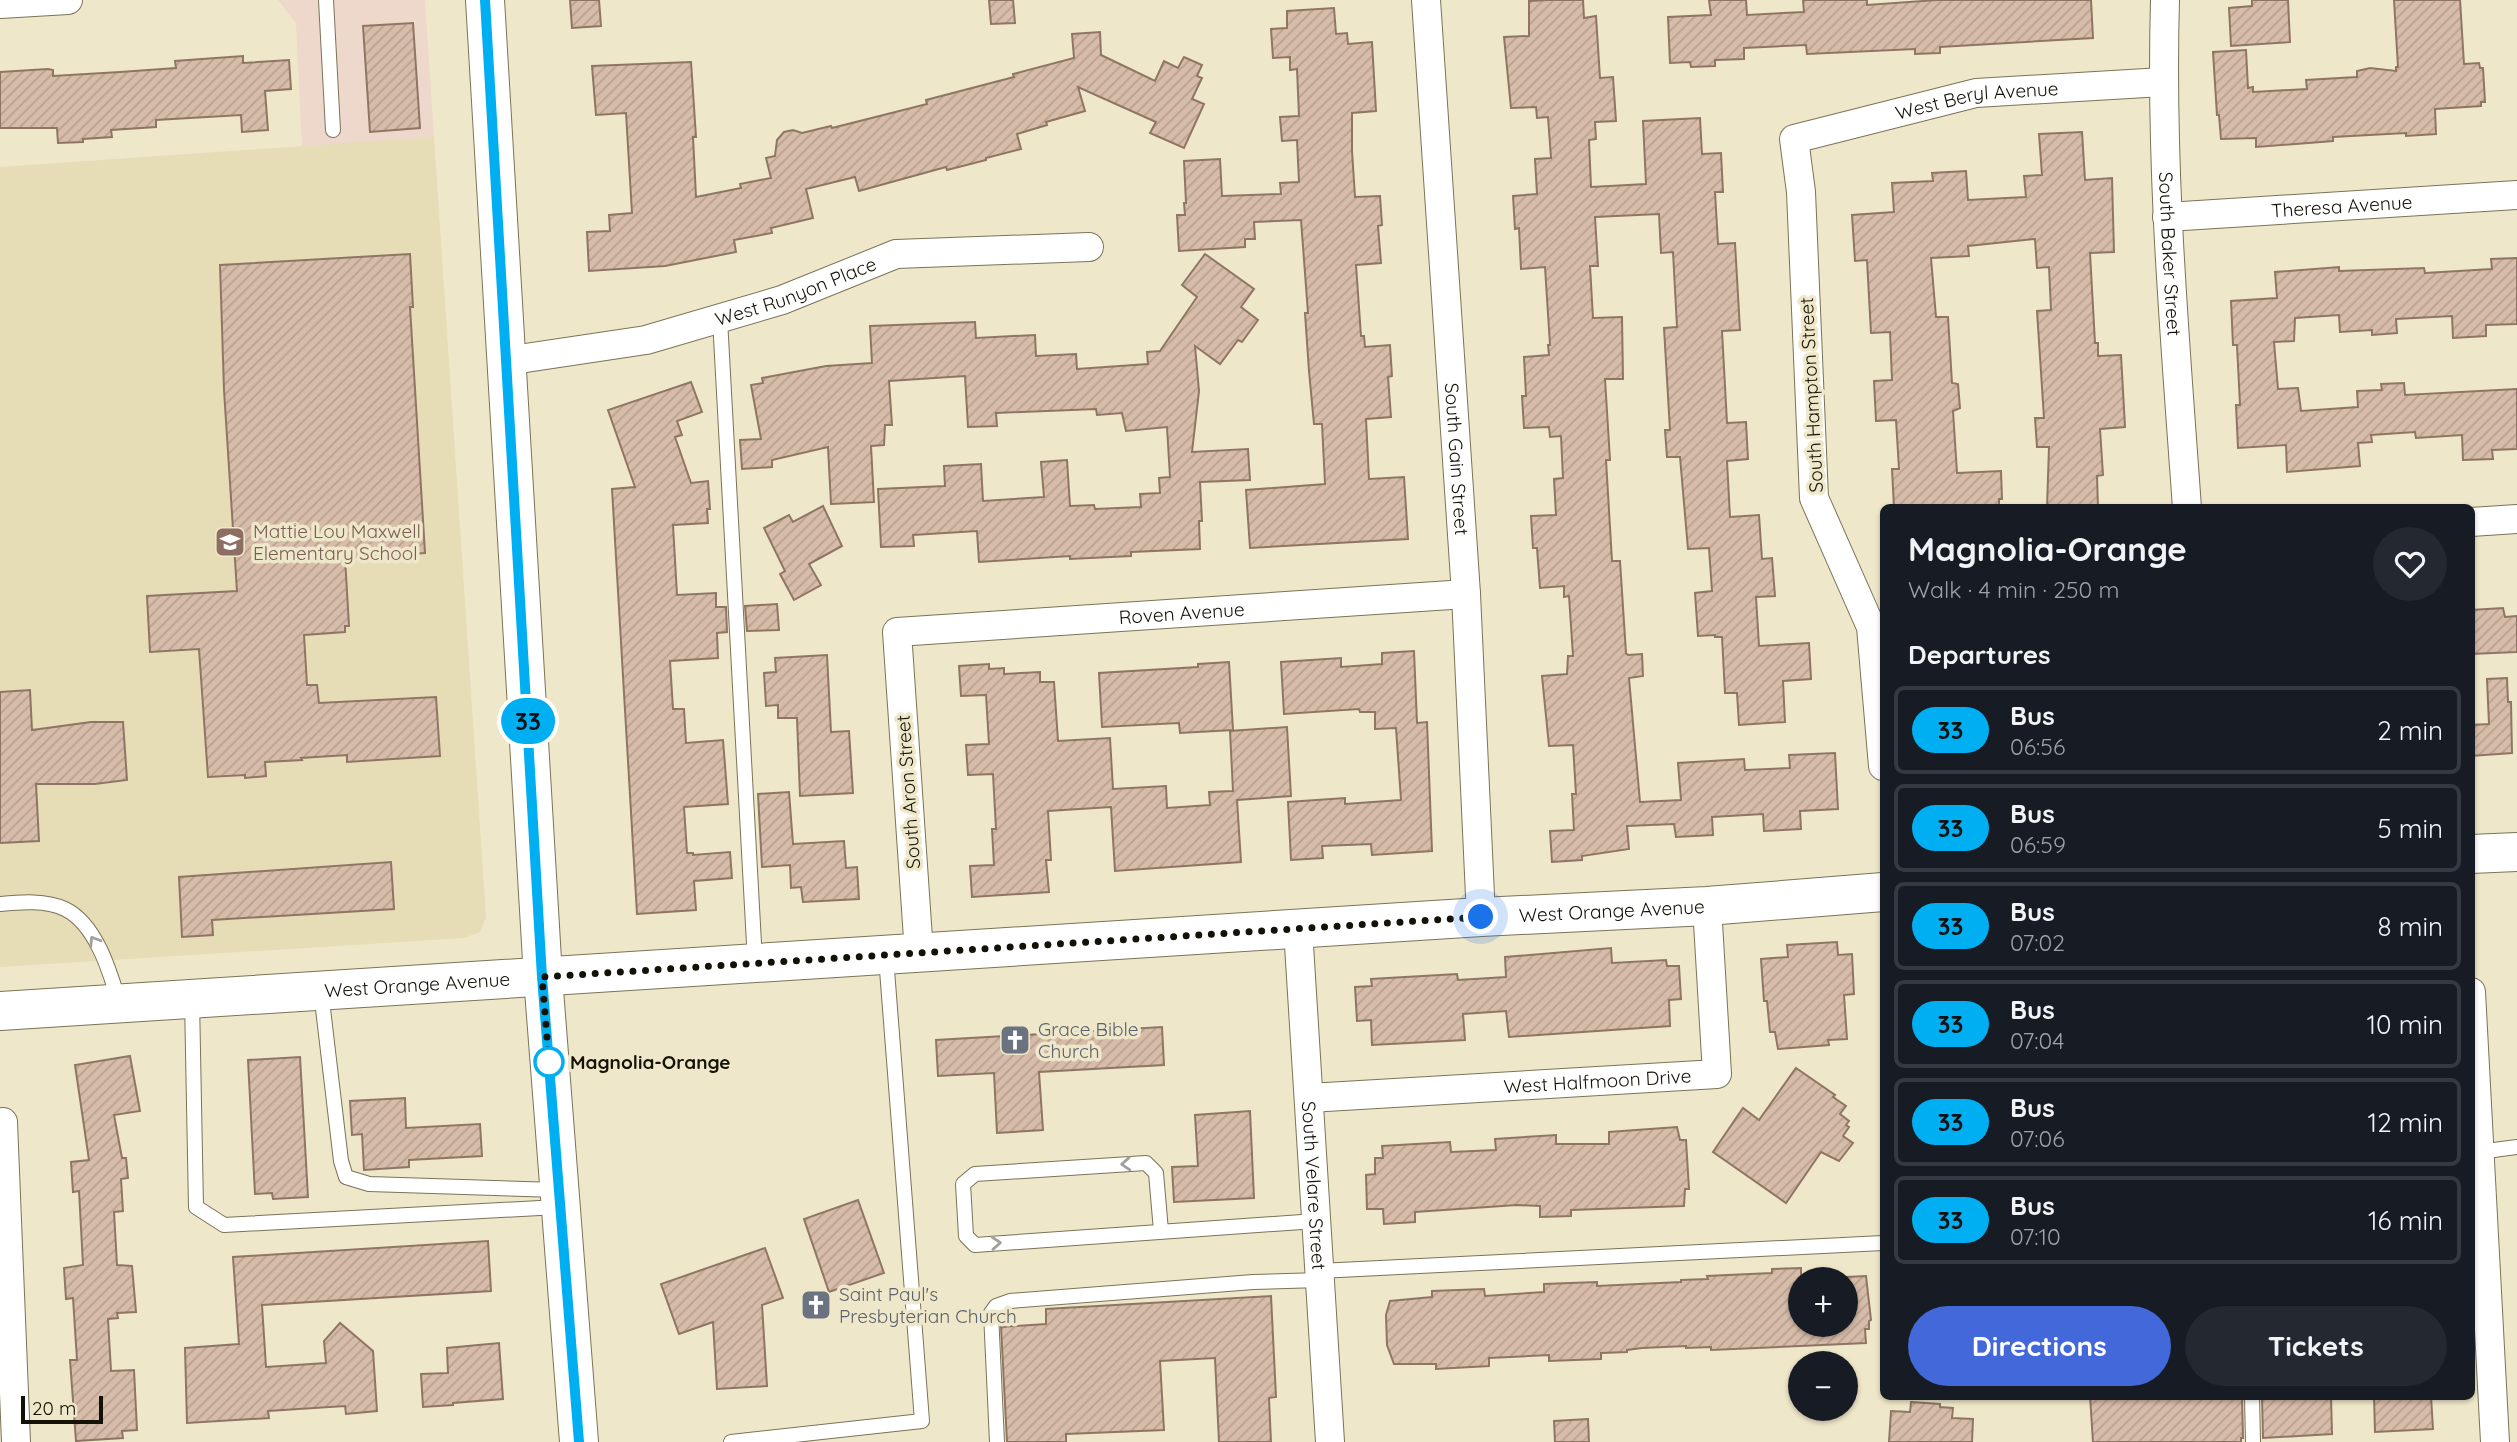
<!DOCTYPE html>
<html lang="en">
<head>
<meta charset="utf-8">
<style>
	:root { --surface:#171b24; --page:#242831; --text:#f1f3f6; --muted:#9ea1a6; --line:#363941; --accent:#4368da }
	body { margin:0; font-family:Quicksand,sans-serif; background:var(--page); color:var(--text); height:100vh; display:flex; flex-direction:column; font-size:26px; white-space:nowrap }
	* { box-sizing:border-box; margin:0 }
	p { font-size:23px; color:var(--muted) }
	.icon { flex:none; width:38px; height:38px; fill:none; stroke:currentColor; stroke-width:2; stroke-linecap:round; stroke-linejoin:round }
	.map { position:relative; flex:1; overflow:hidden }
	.drawer { position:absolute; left:1880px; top:504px; width:595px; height:896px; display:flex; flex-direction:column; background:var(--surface); border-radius:10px; box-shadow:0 2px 5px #0004 }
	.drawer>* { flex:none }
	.badge { padding:0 14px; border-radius:23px; font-size:24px; line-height:46px }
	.fabs { position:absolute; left:1788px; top:1267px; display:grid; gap:14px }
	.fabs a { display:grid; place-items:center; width:70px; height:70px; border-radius:50%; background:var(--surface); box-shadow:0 2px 5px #0004; font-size:35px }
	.scale { position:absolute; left:21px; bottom:18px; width:82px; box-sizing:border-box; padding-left:7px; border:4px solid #141207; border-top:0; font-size:19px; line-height:24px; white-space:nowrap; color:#141207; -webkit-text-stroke:5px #efe7c9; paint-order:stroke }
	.you { position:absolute; width:35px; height:35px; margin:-18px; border:5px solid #fff; border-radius:50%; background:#1a73e8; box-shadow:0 0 0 10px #1a73e833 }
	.map>.badge { position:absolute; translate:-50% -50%; box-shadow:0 0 0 4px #fff }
	h2 { padding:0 28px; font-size:26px; line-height:63px }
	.round { display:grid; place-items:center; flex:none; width:74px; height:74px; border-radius:37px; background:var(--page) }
	.overview { display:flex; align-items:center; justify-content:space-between; height:119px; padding:0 28px }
	h1 { font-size:33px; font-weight:700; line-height:52px }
	.primary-button { display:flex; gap:14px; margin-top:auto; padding:14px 28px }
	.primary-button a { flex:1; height:80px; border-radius:42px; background:var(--accent); color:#fff; font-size:28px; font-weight:700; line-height:80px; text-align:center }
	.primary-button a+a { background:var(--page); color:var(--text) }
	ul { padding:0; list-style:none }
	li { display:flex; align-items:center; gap:21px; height:88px; margin:0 14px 10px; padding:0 14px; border:4px solid var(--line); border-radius:10px }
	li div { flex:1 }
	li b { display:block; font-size:26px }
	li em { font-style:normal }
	li .badge { min-width:77px; font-weight:700; text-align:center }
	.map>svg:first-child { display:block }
</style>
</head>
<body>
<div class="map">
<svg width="2517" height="1442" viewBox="0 0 2517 1442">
	<defs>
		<pattern id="building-hatch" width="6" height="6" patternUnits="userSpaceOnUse" patternTransform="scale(1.75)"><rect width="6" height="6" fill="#d7bca9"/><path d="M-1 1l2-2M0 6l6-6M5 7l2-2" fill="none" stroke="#b8a190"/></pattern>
	</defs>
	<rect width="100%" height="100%" fill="#efe7c9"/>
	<polygon fill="#eed7cb" points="278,0 425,0 434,137 302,147 296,23"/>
	<polygon fill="#e6dcb6" points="434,137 486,917 480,932 464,938 0,967 0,167"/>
	<g fill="url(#building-hatch)" stroke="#8f7664" stroke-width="2">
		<polygon points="570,0 599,0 601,26 572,28"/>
		<polygon points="989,0 1013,0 1015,23 991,24"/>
		<polygon points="1549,0 1583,0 1584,18 1596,16 1600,78 1613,77 1616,121 1595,122 1596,139 1589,140 1591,187 1646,184 1643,121 1700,118 1702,154 1721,153 1723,192 1715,192 1718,244 1735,243 1740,330 1722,331 1727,423 1746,422 1748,459 1727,461 1730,517 1759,515 1762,559 1772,558 1775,596 1756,597 1759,646 1809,643 1811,679 1783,681 1785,722 1739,725 1737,693 1725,693 1722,637 1715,637 1715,635 1698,636 1695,593 1712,591 1709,548 1688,549 1680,457 1667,457 1665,430 1670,430 1664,328 1677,327 1673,252 1661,253 1659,214 1595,217 1598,266 1590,266 1593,318 1622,317 1623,379 1605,379 1610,460 1606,460 1612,561 1620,561 1626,653 1628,655 1642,654 1643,676 1629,678 1640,802 1681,800 1678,763 1744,759 1745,770 1790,768 1789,755 1835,753 1838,809 1800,811 1801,829 1764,831 1763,814 1712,817 1713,835 1676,837 1674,824 1627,826 1629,849 1582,856 1582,860 1552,862 1550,831 1574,830 1572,794 1576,794 1573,745 1549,746 1542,676 1567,674 1568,656 1573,656 1569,596 1564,597 1564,586 1540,588 1537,548 1533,548 1531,516 1556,515 1554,479 1563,478 1561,436 1550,437 1549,427 1524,428 1522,396 1526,396 1524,357 1549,355 1548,345 1550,345 1545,267 1521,269 1519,228 1515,229 1513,196 1537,194 1535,159 1551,158 1548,117 1537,118 1536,107 1511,108 1504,37 1529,36 1529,1"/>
		<polygon points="1709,0 1746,0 1747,15 1804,12 1803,0 1867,0 1867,5 1937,0 2091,0 2093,38 1940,47 1940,53 1915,54 1915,49 1807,54 1806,45 1744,48 1744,59 1715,60 1715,66 1691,67 1690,62 1670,63 1668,17 1711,15"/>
		<polygon points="2252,0 2288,0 2290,42 2231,46 2229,8 2252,6"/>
		<polygon points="2394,0 2460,0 2464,64 2479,63 2480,68 2483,68 2485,102 2481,102 2481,106 2435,109 2436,134 2406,136 2406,133 2333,137 2333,141 2256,147 2256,138 2221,139 2219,115 2217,115 2213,52 2246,50 2248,88 2253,87 2253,92 2307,89 2306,80 2357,77 2357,71 2370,68 2396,71 2396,67 2398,67"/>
		<polygon points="1334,8 1336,34 1347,33 1348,44 1372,42 1376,111 1352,113 1352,151 1355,197 1380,196 1382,225 1378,226 1381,263 1356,265 1361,336 1364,336 1365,347 1390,345 1392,376 1388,377 1391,417 1366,419 1369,479 1404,477 1408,539 1250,548 1246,490 1325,484 1322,424 1314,424 1309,371 1305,313 1308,313 1301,220 1254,222 1255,239 1245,239 1245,247 1179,251 1177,215 1185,215 1184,203 1186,203 1184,161 1220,159 1222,196 1281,194 1280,183 1299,182 1297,140 1282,141 1280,117 1299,116 1297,69 1290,70 1290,57 1273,58 1271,29 1287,28 1287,11"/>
		<polygon points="413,23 420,128 370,132 363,26"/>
		<polygon points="1100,32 1101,55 1155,81 1164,61 1178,68 1184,57 1202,65 1197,76 1202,78 1192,99 1204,104 1184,148 1150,133 1156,122 1078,87 1085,111 1046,122 1047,125 1017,134 1021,149 986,158 986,160 947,170 946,167 859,191 855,177 806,189 813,218 771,228 772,233 734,240 736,252 665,266 589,271 587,232 610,231 609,215 632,213 626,113 596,115 592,66 691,62 696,137 693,137 696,197 741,188 740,184 771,178 766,158 775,156 777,140 784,132 793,130 802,133 831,126 832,128 927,104 926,100 1014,77 1013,74 1074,58 1072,34"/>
		<polygon points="243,56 243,63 289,60 291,89 265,91 268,130 242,132 241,115 156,120 156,127 111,130 112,137 83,139 83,142 58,143 57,128 0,128 0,72 48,69 53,70 53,76 120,72 176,68 175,61"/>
		<polygon points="2082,132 2085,180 2112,178 2114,252 2090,253 2095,343 2098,343 2098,356 2121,355 2125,427 2100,429 2103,475 2097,476 2098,508 2047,508 2049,447 2037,447 2035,418 2044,418 2037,311 2051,310 2049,267 2037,268 2035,239 1968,246 1969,256 1931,258 1936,317 1948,317 1952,383 1958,384 1960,408 1953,411 1957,473 2001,471 2002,499 1999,499 1999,508 1894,508 1892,469 1899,469 1896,420 1876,421 1874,381 1892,380 1890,332 1871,333 1867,260 1855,261 1852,215 1894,212 1892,183 1933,181 1932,173 1966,171 1968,200 2026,197 2024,176 2042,175 2039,134"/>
		<polygon points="410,254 413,307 410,307 425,553 345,558 349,626 345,626 345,632 304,635 307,685 317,685 319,703 436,697 440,756 347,762 347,755 301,758 302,760 265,762 266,776 245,778 245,775 208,777 199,649 150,652 147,596 237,591 224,390 220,265"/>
		<polygon points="1205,254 1254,289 1241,307 1258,320 1242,342 1238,340 1220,364 1195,346 1199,391 1192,452 1248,449 1250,480 1200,482 1202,521 1199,521 1200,549 1131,552 1131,556 1070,559 1070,556 979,562 977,531 913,535 914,546 881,547 878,489 945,486 944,466 981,464 983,501 1044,497 1041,462 1067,460 1070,506 1094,505 1095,509 1141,507 1140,494 1160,493 1159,478 1170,477 1167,427 1126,431 1122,413 1097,415 1096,409 996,413 997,426 968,427 965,376 889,381 892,425 885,425 884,445 871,446 874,502 831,504 828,447 772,460 772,467 742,469 740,440 761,439 751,385 763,383 762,378 826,366 872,363 870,326 975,322 976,338 1035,335 1036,356 1076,354 1077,369 1148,364 1147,352 1160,351 1197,297 1182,285"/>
		<polygon points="2517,258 2517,324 2486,325 2486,336 2453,338 2452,316 2396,319 2397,333 2372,335 2372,330 2340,332 2339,315 2295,318 2294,341 2274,342 2278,389 2298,388 2301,411 2358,407 2357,391 2382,390 2381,384 2404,383 2405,395 2517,389 2517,449 2492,450 2493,459 2463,460 2462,435 2416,438 2415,432 2371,435 2372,442 2358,443 2360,466 2287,472 2286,445 2238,448 2236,405 2240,405 2237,345 2233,345 2231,301 2277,298 2275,272 2339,267 2339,271 2424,268 2425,273 2492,269 2491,259"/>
		<polygon points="691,382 702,412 677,421 682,435 675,437 691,483 708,481 710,509 707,509 708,523 673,525 677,595 716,593 716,607 726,607 727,632 717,633 718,658 670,661 673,709 684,709 686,743 723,740 728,804 684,807 687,853 693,853 693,855 730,852 732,878 694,881 696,910 637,914 612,489 635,487 608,410"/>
		<polygon points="823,506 842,546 809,564 821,585 794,600 780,574 785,571 764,528 789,515 793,522"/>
		<polygon points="777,604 779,630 747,631 745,606"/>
		<polygon points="2503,608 2505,617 2517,616 2517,652 2471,654 2471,610"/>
		<polygon points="1414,651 1417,723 1427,722 1432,851 1372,855 1371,844 1322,846 1323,858 1291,860 1288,802 1345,798 1345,804 1401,800 1396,728 1375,729 1375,712 1360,712 1359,709 1284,714 1281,662 1341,658 1341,667 1382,664 1382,653"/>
		<polygon points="827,655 831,732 849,731 853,793 800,796 797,718 778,718 778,705 766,706 764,673 776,672 775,658"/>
		<polygon points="1229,662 1233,730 1180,733 1179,723 1102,727 1099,673 1198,667 1198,664"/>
		<polygon points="989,664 989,669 1004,668 1004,674 1040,672 1040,682 1054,682 1058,741 1110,738 1113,789 1166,786 1167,808 1210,805 1209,792 1233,791 1230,731 1287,727 1291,796 1237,800 1241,862 1115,871 1111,807 1048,811 1051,860 1046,860 1049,892 972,897 970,866 994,865 992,829 996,829 993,774 968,775 966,745 989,744 986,695 961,696 959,666"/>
		<polygon points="2507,678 2508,702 2511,702 2512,753 2471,756 2471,725 2489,724 2487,679"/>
		<polygon points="30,690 32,730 91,722 123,722 127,780 95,784 36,784 39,841 0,843 0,692"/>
		<polygon points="789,792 793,844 844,841 846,868 857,867 859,899 803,902 801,887 791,888 790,865 762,867 758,794"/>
		<polygon points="391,862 394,909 212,920 213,935 182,937 179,877"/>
		<polygon points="1837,942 1838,955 1852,954 1854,994 1844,995 1847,1039 1828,1040 1829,1045 1778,1049 1775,1032 1770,1032 1767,1001 1764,1001 1761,959 1788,957 1787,945"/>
		<polygon points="1611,948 1612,963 1666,960 1667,966 1679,966 1681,999 1669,1000 1670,1026 1509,1037 1506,1011 1463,1014 1465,1040 1372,1045 1371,1020 1357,1021 1355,987 1372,986 1371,979 1457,974 1458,980 1506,977 1505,957"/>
		<polygon points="1162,1027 1164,1065 1039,1072 1043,1130 997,1133 994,1073 938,1076 936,1040"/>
		<polygon points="130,1056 140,1111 114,1115 122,1158 126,1158 128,1178 121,1179 123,1211 114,1212 117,1265 132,1266 136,1312 117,1313 118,1318 108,1319 111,1371 134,1370 137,1430 122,1431 123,1438 76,1441 70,1360 77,1360 73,1298 66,1299 64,1268 83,1265 79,1191 73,1192 71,1162 89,1160 75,1065"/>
		<polygon points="300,1057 308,1197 273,1199 272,1193 255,1194 248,1060"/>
		<polygon points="1796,1068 1835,1095 1833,1097 1846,1106 1840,1114 1849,1121 1846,1125 1849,1127 1843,1136 1853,1143 1839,1161 1821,1152 1786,1203 1713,1152 1743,1108 1759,1120"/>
		<polygon points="405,1098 406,1128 480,1124 482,1156 409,1160 409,1167 364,1170 362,1134 352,1135 350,1101"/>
		<polygon points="1250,1111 1254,1198 1174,1202 1172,1167 1198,1166 1195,1115"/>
		<polygon points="1677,1127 1680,1140 1686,1140 1689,1189 1685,1189 1684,1206 1571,1210 1571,1216 1540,1217 1540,1206 1517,1205 1415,1212 1415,1222 1384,1224 1383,1209 1367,1209 1366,1175 1375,1174 1375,1158 1383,1158 1382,1146 1450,1142 1451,1152 1496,1150 1495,1139 1556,1135 1556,1144 1609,1144 1609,1132"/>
		<polygon points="858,1200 884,1273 829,1292 804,1219"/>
		<polygon points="488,1241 491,1291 262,1305 266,1367 326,1363 324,1341 340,1323 373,1351 377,1411 346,1414 345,1406 268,1411 269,1418 187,1423 185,1348 239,1344 233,1257"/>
		<polygon points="765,1248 783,1298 762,1305 767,1386 717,1389 713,1322 679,1334 661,1284"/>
		<polygon points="1801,1268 1801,1325 1846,1325 1846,1277 1866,1276 1871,1320 1869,1321 1869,1329 1865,1329 1866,1343 1711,1350 1711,1347 1686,1348 1686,1346 1642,1348 1627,1350 1627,1352 1601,1353 1601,1359 1549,1361 1549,1355 1489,1358 1489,1366 1436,1369 1436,1364 1394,1364 1387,1345 1386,1315 1390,1301 1432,1297 1432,1291 1484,1289 1485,1296 1529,1293 1544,1292 1544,1284 1597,1282 1597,1286 1681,1282 1681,1280 1708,1279 1707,1276 1772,1273 1772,1269"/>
		<polygon points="1271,1296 1276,1397 1269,1398 1271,1442 1219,1442 1215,1358 1160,1361 1164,1430 1066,1434 1066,1442 1007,1442 1001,1327 1046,1324 1046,1309"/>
		<polygon points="499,1343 503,1399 453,1403 453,1405 423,1407 421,1374 448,1373 447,1348"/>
		<polygon points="2090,1396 2242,1396 2243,1438 2241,1438 2241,1442 2093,1442"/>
		<polygon points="2262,1396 2331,1396 2332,1434 2263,1438"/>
		<polygon points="2374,1396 2431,1396 2433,1429 2375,1432"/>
		<polygon points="1911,1402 1940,1404 1940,1407 1953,1408 1952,1418 1973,1419 1972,1442 1889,1442 1891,1411 1910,1412"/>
		<polygon points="1588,1419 1589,1442 1555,1442 1554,1421"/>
	</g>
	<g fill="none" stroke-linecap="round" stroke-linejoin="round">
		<g stroke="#7a7358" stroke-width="16">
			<g id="lane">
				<polyline points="326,0 333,130"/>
				<polyline points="720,319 755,962"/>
				<path d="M0 904C21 902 46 900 65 909 96 924 110 972 119 1002"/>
				<polyline points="321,992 341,1161 346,1177 369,1184 557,1190"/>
				<polyline points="192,1000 196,1207 224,1225 558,1207"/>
				<polyline points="2479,1152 2517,1147"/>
				<polyline points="1161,1231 1156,1173 1146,1163 975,1174 963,1184 966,1236 975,1245 1316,1221"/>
				<polyline points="1319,1271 1883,1243"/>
				<polyline points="2252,1396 2253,1442"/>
				<polyline points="731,1442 922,1421 886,957"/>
				<polyline points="997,1442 991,1313 996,1306 1010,1301 1253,1282 1321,1280"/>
			</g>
		</g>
		<g stroke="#7a7358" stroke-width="30">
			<g id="street">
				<path id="s1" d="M1426 0 1466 594 1481 917"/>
				<path id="s2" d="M2165 0C2160 170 2175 338 2187 508"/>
				<polyline points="0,4 68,0"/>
				<path id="s3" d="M2167 217 2517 195"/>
				<path id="s4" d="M506 361 646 340 782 300 896 254 1089 247"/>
				<polyline points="2471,522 2517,519"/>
				<path id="s5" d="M1883 766 1871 627 1814 498 1801 192 1794 139 1976 93 2163 82"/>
				<path id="s6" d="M1298 929 1330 1442"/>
				<path id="s7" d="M919 953 897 632 1466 594"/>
				<polyline points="2471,992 2495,1442"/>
				<path id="s8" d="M1309 1098 1717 1074 1707 906"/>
				<polyline points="3,1122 16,1442"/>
			</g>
		</g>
		<g stroke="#7a7358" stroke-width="40">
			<g id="secondary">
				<polyline points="485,0 543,977 579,1442"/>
				<polyline points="2471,854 2517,852"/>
				<path id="s9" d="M0 1011 1481 917 1707 906 1883 892"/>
			</g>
		</g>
		<use href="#lane" stroke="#fff" stroke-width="14"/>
		<use href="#street" stroke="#fff" stroke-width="28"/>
		<use href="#secondary" stroke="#fff" stroke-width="38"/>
	</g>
	<defs><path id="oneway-chevron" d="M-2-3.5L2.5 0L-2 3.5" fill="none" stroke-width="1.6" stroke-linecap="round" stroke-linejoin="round" transform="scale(1.75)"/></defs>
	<g stroke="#a1a09c">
		<use href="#oneway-chevron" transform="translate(94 941) rotate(-122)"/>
		<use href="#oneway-chevron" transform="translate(1126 1164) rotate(176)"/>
		<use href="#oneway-chevron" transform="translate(996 1243) rotate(-4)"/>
	</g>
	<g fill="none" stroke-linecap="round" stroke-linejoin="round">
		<g stroke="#fff" stroke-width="16">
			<polyline id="line" points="485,0 542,977 579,1442"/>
		</g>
		<use href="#line" stroke="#00aff2" stroke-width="10"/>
		<polyline stroke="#141207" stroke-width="7" stroke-dasharray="0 12.6" points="549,1062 542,977 1481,917"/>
	</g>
	<defs>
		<g id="school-square" transform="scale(1.575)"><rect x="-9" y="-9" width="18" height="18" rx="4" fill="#8d6e63" stroke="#efe7c9"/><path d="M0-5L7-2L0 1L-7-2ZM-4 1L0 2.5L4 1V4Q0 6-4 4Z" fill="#fff"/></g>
		<g id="church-square" transform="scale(1.575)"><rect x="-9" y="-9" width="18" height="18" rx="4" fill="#6b7280" stroke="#efe7c9"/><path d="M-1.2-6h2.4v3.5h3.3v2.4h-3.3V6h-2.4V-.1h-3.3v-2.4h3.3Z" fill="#fff"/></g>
	</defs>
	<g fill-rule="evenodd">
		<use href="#school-square" x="230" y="542"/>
		<use href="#church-square" x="1015" y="1040"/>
		<use href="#church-square" x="816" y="1305"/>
	</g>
	<circle fill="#fff" stroke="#00aff2" stroke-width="3.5" cx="549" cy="1062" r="14"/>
	<g text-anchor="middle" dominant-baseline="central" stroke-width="7" stroke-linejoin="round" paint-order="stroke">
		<g font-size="19" fill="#141207" stroke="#efe7c9">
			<text stroke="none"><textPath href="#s5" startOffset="828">West Beryl Avenue</textPath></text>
			<text stroke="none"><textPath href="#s3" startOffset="175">Theresa Avenue</textPath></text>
			<text stroke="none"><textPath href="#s2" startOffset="254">South Baker Street</textPath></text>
			<text stroke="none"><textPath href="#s4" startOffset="299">West Runyon Place</textPath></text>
			<text transform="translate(1811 395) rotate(-93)">South Hampton Street</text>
			<text stroke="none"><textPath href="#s1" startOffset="460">South Gain Street</textPath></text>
			<text stroke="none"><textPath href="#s7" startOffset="607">Roven Avenue</textPath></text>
			<text transform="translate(908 792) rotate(-94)">South Aron Street</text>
			<text stroke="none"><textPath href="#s9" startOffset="1615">West Orange Avenue</textPath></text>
			<text stroke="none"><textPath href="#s9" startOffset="418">West Orange Avenue</textPath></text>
			<text stroke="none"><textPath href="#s8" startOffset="289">West Halfmoon Drive</textPath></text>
			<text stroke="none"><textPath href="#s6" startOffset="257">South Velare Street</textPath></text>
		</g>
		<g font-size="19" fill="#785e54" stroke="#efe7c9" text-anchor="start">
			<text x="253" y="531">Mattie Lou Maxwell<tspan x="253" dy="22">Elementary School</tspan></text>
		</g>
		<g font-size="19" fill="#5b616d" stroke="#efe7c9" text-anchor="start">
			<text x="1038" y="1029">Grace Bible<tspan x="1038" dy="22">Church</tspan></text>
			<text x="839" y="1294">Saint Paul's<tspan x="839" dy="22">Presbyterian Church</tspan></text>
		</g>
		<g font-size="19" font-weight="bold" fill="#141207" stroke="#efe7c9" text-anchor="start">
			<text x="570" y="1062">Magnolia-Orange</text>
		</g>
	</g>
</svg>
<div class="fabs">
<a>+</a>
<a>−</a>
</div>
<div class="scale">20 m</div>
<div class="you" style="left:1481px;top:917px"></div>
<b class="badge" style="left:528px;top:721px;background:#00aff2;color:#111">33</b>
<section class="drawer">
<div class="overview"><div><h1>Magnolia-Orange</h1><p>Walk · 4 min · 250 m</p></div><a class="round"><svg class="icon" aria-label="heart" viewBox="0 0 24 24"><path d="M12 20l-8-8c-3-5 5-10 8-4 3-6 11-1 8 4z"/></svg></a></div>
<h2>Departures</h2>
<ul>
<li><span class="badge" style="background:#00aff2;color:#111">33</span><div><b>Bus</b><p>06:56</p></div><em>2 min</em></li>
<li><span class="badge" style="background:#00aff2;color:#111">33</span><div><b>Bus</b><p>06:59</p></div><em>5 min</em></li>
<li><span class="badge" style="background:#00aff2;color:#111">33</span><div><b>Bus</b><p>07:02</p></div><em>8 min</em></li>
<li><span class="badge" style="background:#00aff2;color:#111">33</span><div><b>Bus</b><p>07:04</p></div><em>10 min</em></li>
<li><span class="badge" style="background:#00aff2;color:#111">33</span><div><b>Bus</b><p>07:06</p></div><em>12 min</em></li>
<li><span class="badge" style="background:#00aff2;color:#111">33</span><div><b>Bus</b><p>07:10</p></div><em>16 min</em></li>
</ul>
<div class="primary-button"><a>Directions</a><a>Tickets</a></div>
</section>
</div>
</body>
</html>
